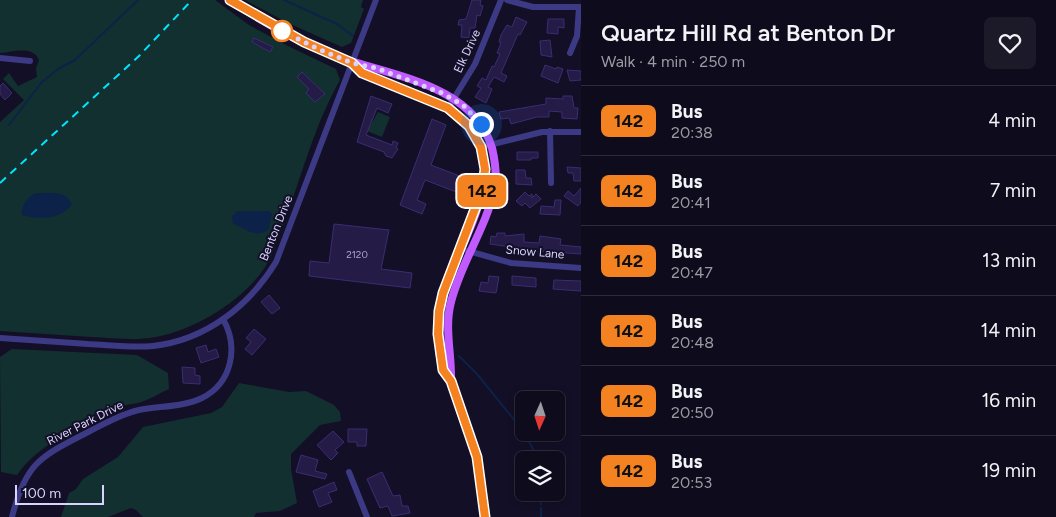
<!DOCTYPE html>
<html lang="en">
<head>
<meta charset="utf-8">
<style>
	:root { --surface:#0e0b1c; --page:#1c1929; --text:#f1f3f6; --muted:#9b9ba3; --line:#2e2b3b }
	body { margin:0; font-family:Figtree,sans-serif; background:var(--page); color:var(--text); height:100vh; display:flex; flex-direction:column; font-size:19px; white-space:nowrap }
	* { box-sizing:border-box; margin:0 }
	p { font-size:16px; color:var(--muted) }
	.icon { flex:none; width:28px; height:28px; fill:none; stroke:currentColor; stroke-width:2; stroke-linecap:round; stroke-linejoin:round }
	.map { position:relative; flex:1; overflow:hidden }
	.side { display:flex; flex-direction:column; background:var(--surface); width:475px }
	.side>* { flex:none }
	.badge { padding:0 10px; border-radius:8px; font-size:18px; line-height:32px }
	.needle { width:32px; rotate:183deg }
	.controls { position:absolute; left:515px; top:391px; display:grid; gap:10px }
	.controls a { display:grid; place-items:center; width:50px; height:50px; border-radius:8px; background:var(--surface); box-shadow:0 2px 8px #0003,0 0 0 1px var(--line); font-size:25px }
	.scale { position:absolute; left:15px; bottom:12px; width:89px; box-sizing:border-box; padding-left:5px; border:2px solid #d9d4ff; border-top:0; font-size:14px; line-height:18px; white-space:nowrap; color:#d9d4ff; -webkit-text-stroke:4px #130f26; paint-order:stroke }
	.you { position:absolute; width:25px; height:25px; margin:-12px; border:4px solid #fff; border-radius:50%; background:#1a73e8; box-shadow:0 0 0 8px #1a73e833 }
	.map>.badge { position:absolute; translate:-50% -50%; box-shadow:0 0 0 2px #fff }
	.round { display:grid; place-items:center; flex:none; width:52px; height:52px; border-radius:8px; background:var(--page) }
	.overview { display:flex; align-items:center; justify-content:space-between; height:85px; padding:0 20px }
	h1 { font-size:24px; font-weight:600; line-height:38px }
	ul { padding:0; list-style:none }
	li { display:flex; align-items:center; gap:15px; height:70px; padding:0 20px; border-top:1px solid var(--line) }
	li div { flex:1 }
	li b { display:block; font-size:19px }
	li em { font-style:normal }
	li .badge { min-width:55px; font-weight:700; text-align:center }
	main { display:flex; flex:1; min-height:0 }
	.map>svg:first-child { display:block }
</style>
</head>
<body>
<main>
<div class="map">
<svg width="581" height="517" viewBox="0 0 581 517">
	<rect width="100%" height="100%" fill="#130f26"/>
	<g fill="#12302f">
		<path d="M0 0H215L249 25 288 46 336 69 340 80C312 129 300 184 279 236 274 251 267 267 256 279 232 307 192 330 156 337 135 341 112 338 91 337 61 335 30 333 0 331V122L24 100 3 79 9 73 18 86 37 77 36 68 39 60C33 45 13 52 0 53Z"/>
		<polygon points="245,0 363,0 361,7 364,9 351,43 342,47 288,23"/>
		<polygon points="378,112 390,117 382,137 367,131"/>
		<path d="M12 349 137 355 168 373 169 389C160 393 151 399 141 402 135 404 129 404 123 406 89 420 38 444 17 475L1 472 0 357Z"/>
		<polygon points="239,383 289,392 306,391 334,405 340,412 341,421 320,425 291,454 291,469 297,503 280,511 256,513 254,517 143,517 136,510 131,508 108,517 61,517 69,493 76,489 83,479 118,457 143,427 211,413 222,407"/>
	</g>
	<g fill="#0c2248">
		<path d="M36 193C50 193 66 190 72 204 62 220 38 220 22 215 20 207 28 196 36 193Z"/>
		<path d="M237 211H269L272 214 269 229C256 240 246 228 233 224L232 217Z"/>
	</g>
	<g fill="none" stroke-linecap="round" stroke-linejoin="round">
		<g stroke="#0c2248" stroke-width="2">
			<polyline points="284,0 337,24 353,36"/>
			<polyline points="9,125 41,83 58,69 75,60 138,0"/>
			<polyline points="459,356 477,374 524,432"/>
			<polyline points="524,432 534,451 536,460"/>
			<polyline points="539,492 541,505"/>
			<polyline points="541,517 541,508"/>
		</g>
	</g>
	<g fill="#241b47" stroke="#3b2d73">
		<polygon points="472,0 481,0 480,5 483,6 480,16 477,15 475,28 470,28 469,38 461,37 462,25 458,25 459,20 466,19"/>
		<polygon points="516,17 527,22 520,35 518,34 501,73 507,76 504,82 494,77 488,87 492,89 486,103 475,97 481,88 477,86 482,78 486,80 492,66 494,67 500,54 497,53 501,43 499,42 501,35 507,25 512,27"/>
		<polygon points="548,19 564,19 564,28 558,27 558,34 547,33"/>
		<polygon points="254,38 273,47 270,52 252,42"/>
		<polygon points="550,40 552,57 541,55 540,41"/>
		<polygon points="545,65 556,69 557,67 563,69 558,83 541,76"/>
		<polygon points="567,70 581,71 581,80 570,81"/>
		<polygon points="302,72 325,94 315,102 306,93 309,89 297,77"/>
		<polygon points="3,83 12,93 5,100 0,94 0,86"/>
		<polygon points="371,96 392,104 388,113 377,108 366,135 392,145 393,141 398,143 396,148 398,149 392,158 386,156 384,152 357,142"/>
		<polygon points="563,96 572,96 574,108 578,108 577,119 562,118 562,112 549,111 549,117 537,117 511,124 509,118 501,119 499,112 546,104 546,98 563,99"/>
		<polygon points="432,119 446,125 431,165 465,178 459,193 425,180 417,200 426,204 422,214 400,205"/>
		<polygon points="517,152 538,152 538,158 531,158 531,160 517,160"/>
		<polygon points="567,167 581,168 581,181 574,181 573,173 568,173"/>
		<polygon points="516,170 525,170 526,178 531,178 532,185 516,184"/>
		<polygon points="581,188 581,202 578,206 564,196 568,191 574,196"/>
		<polygon points="525,192 529,196 532,194 532,198 536,194 541,199 530,208 525,203 522,206 516,201"/>
		<polygon points="555,200 561,200 560,215 540,214 541,206 554,207"/>
		<polygon points="334,224 389,230 381,269 412,273 410,288 309,276 310,261 329,263"/>
		<polygon points="497,233 505,233 505,236 524,234 524,242 539,243 540,236 561,239 560,245 581,247 581,254 540,251 540,252 517,251 517,248 490,244 491,236 496,237"/>
		<polygon points="489,276 499,277 496,293 479,291 481,282 488,283"/>
		<polygon points="512,276 536,278 536,287 512,285"/>
		<polygon points="554,280 581,281 581,291 553,289"/>
		<polygon points="269,295 280,308 272,314 261,302"/>
		<polygon points="254,329 266,339 252,355 245,349 251,342 246,338"/>
		<polygon points="206,345 208,352 216,349 219,357 201,363 196,348"/>
		<polygon points="182,367 195,368 195,375 200,376 200,384 183,383"/>
		<polygon points="348,429 367,429 366,446 357,446 357,442 348,442"/>
		<polygon points="333,431 344,442 335,450 338,453 331,460 317,445"/>
		<polygon points="301,455 318,460 315,471 327,474 325,479 296,472"/>
		<polygon points="382,472 393,496 400,495 402,506 408,506 410,513 392,516 388,506 380,508 367,479"/>
		<polygon points="334,482 337,490 328,493 332,502 319,507 313,491"/>
	</g>
	<g fill="none" stroke-linecap="round" stroke-linejoin="round">
		<g stroke="#3d3a85" stroke-width="6">
			<polyline points="507,0 533,7 581,7"/>
			<polyline points="570,53 577,36 579,7"/>
			<polyline points="0,58 30,61"/>
			<polyline points="448,108 475,64 501,0"/>
			<polyline points="550,131 551,183"/>
			<polyline points="481,147 542,132 581,132"/>
			<polyline points="468,251 511,263 581,268"/>
			<path d="M0 338C29 340 59 342 88 344 110 345 132 348 153 346 206 340 249 306 276 262L376 0"/>
			<polyline points="451,381 477,457 485,517"/>
			<polyline points="349,472 367,517"/>
			<path d="M12 517C26 461 42 456 90 431 106 423 121 414 139 410 159 406 183 407 202 398 232 383 239 347 223 319"/>
		</g>
		<g stroke="#c25bff" stroke-width="8">
			<path d="M230 0C261 21 295 40 330 54 384 75 473 82 492 148 495 161 497 173 495 186 487 227 461 262 451 302 444 328 452 355 451 381"/>
			<path d="M353 63C385 97 447 89 474 134 505 183 457 246 443 294 438 311 436 330 439 347 440 361 442 371 451 381"/>
		</g>
		<polyline stroke="#00e5ff" stroke-width="2" stroke-dasharray="8 6" stroke-linecap="butt" points="0,183 139,56 192,0"/>
	</g>
	<g fill="none" stroke-linecap="round" stroke-linejoin="round">
		<g stroke="#fff" stroke-width="11">
			<polyline id="line" points="230,0 304,42 352,63 362,73 448,108 469,126 481,147 485,169 483,188 443,293 439,311 438,334 443,370 451,381 477,457 485,517"/>
		</g>
		<use href="#line" stroke="#f58220" stroke-width="8"/>
		<polyline stroke="#d9d4ff" stroke-width="5" stroke-dasharray="0 9" points="282,31 316,48 352,63 376,68 442,93 463,105 481,124"/>
	</g>
	<circle fill="#fff" stroke="#f58220" stroke-width="2.5" cx="282" cy="31" r="10"/>
	<g text-anchor="middle" dominant-baseline="central" stroke-width="4" stroke-linejoin="round" paint-order="stroke">
		<g font-size="10" fill="#aca6d1">
			<text x="357" y="254">2120</text>
		</g>
		<g font-size="12" fill="#d9d4ff" stroke="#130f26">
			<text transform="translate(467 51) rotate(-65)">Elk Drive</text>
			<text transform="translate(276 228) rotate(-68)">Benton Drive</text>
			<text transform="translate(535 252) rotate(5)">Snow Lane</text>
			<text transform="translate(85 423) rotate(-27)">River Park Drive</text>
		</g>
	</g>
</svg>
<div class="controls">
<a><svg class="needle" viewBox="-14 -14 28 28"><path d="M0-13l5 13h-10z" fill="#e53935"/><path d="M0 13l5-13h-10z" fill="#9b9ba3"/></svg></a>
<a><svg class="icon" aria-label="layers" viewBox="0 0 24 24"><path d="M12 4l9 5-9 5-9-5zM3 14l9 5 9-5"/></svg></a>
</div>
<div class="scale">100 m</div>
<div class="you" style="left:481px;top:124px"></div>
<b class="badge" style="left:482px;top:191px;background:#f58220;color:#111">142</b>
</div>
<section class="side">
<div class="overview"><div><h1>Quartz Hill Rd at Benton Dr</h1><p>Walk · 4 min · 250 m</p></div><a class="round"><svg class="icon" aria-label="heart" viewBox="0 0 24 24"><path d="M12 20l-8-8c-3-5 5-10 8-4 3-6 11-1 8 4z"/></svg></a></div>
<ul>
<li><span class="badge" style="background:#f58220;color:#111">142</span><div><b>Bus</b><p>20:38</p></div><em>4 min</em></li>
<li><span class="badge" style="background:#f58220;color:#111">142</span><div><b>Bus</b><p>20:41</p></div><em>7 min</em></li>
<li><span class="badge" style="background:#f58220;color:#111">142</span><div><b>Bus</b><p>20:47</p></div><em>13 min</em></li>
<li><span class="badge" style="background:#f58220;color:#111">142</span><div><b>Bus</b><p>20:48</p></div><em>14 min</em></li>
<li><span class="badge" style="background:#f58220;color:#111">142</span><div><b>Bus</b><p>20:50</p></div><em>16 min</em></li>
<li><span class="badge" style="background:#f58220;color:#111">142</span><div><b>Bus</b><p>20:53</p></div><em>19 min</em></li>
</ul>
</section>
</main>
</body>
</html>
